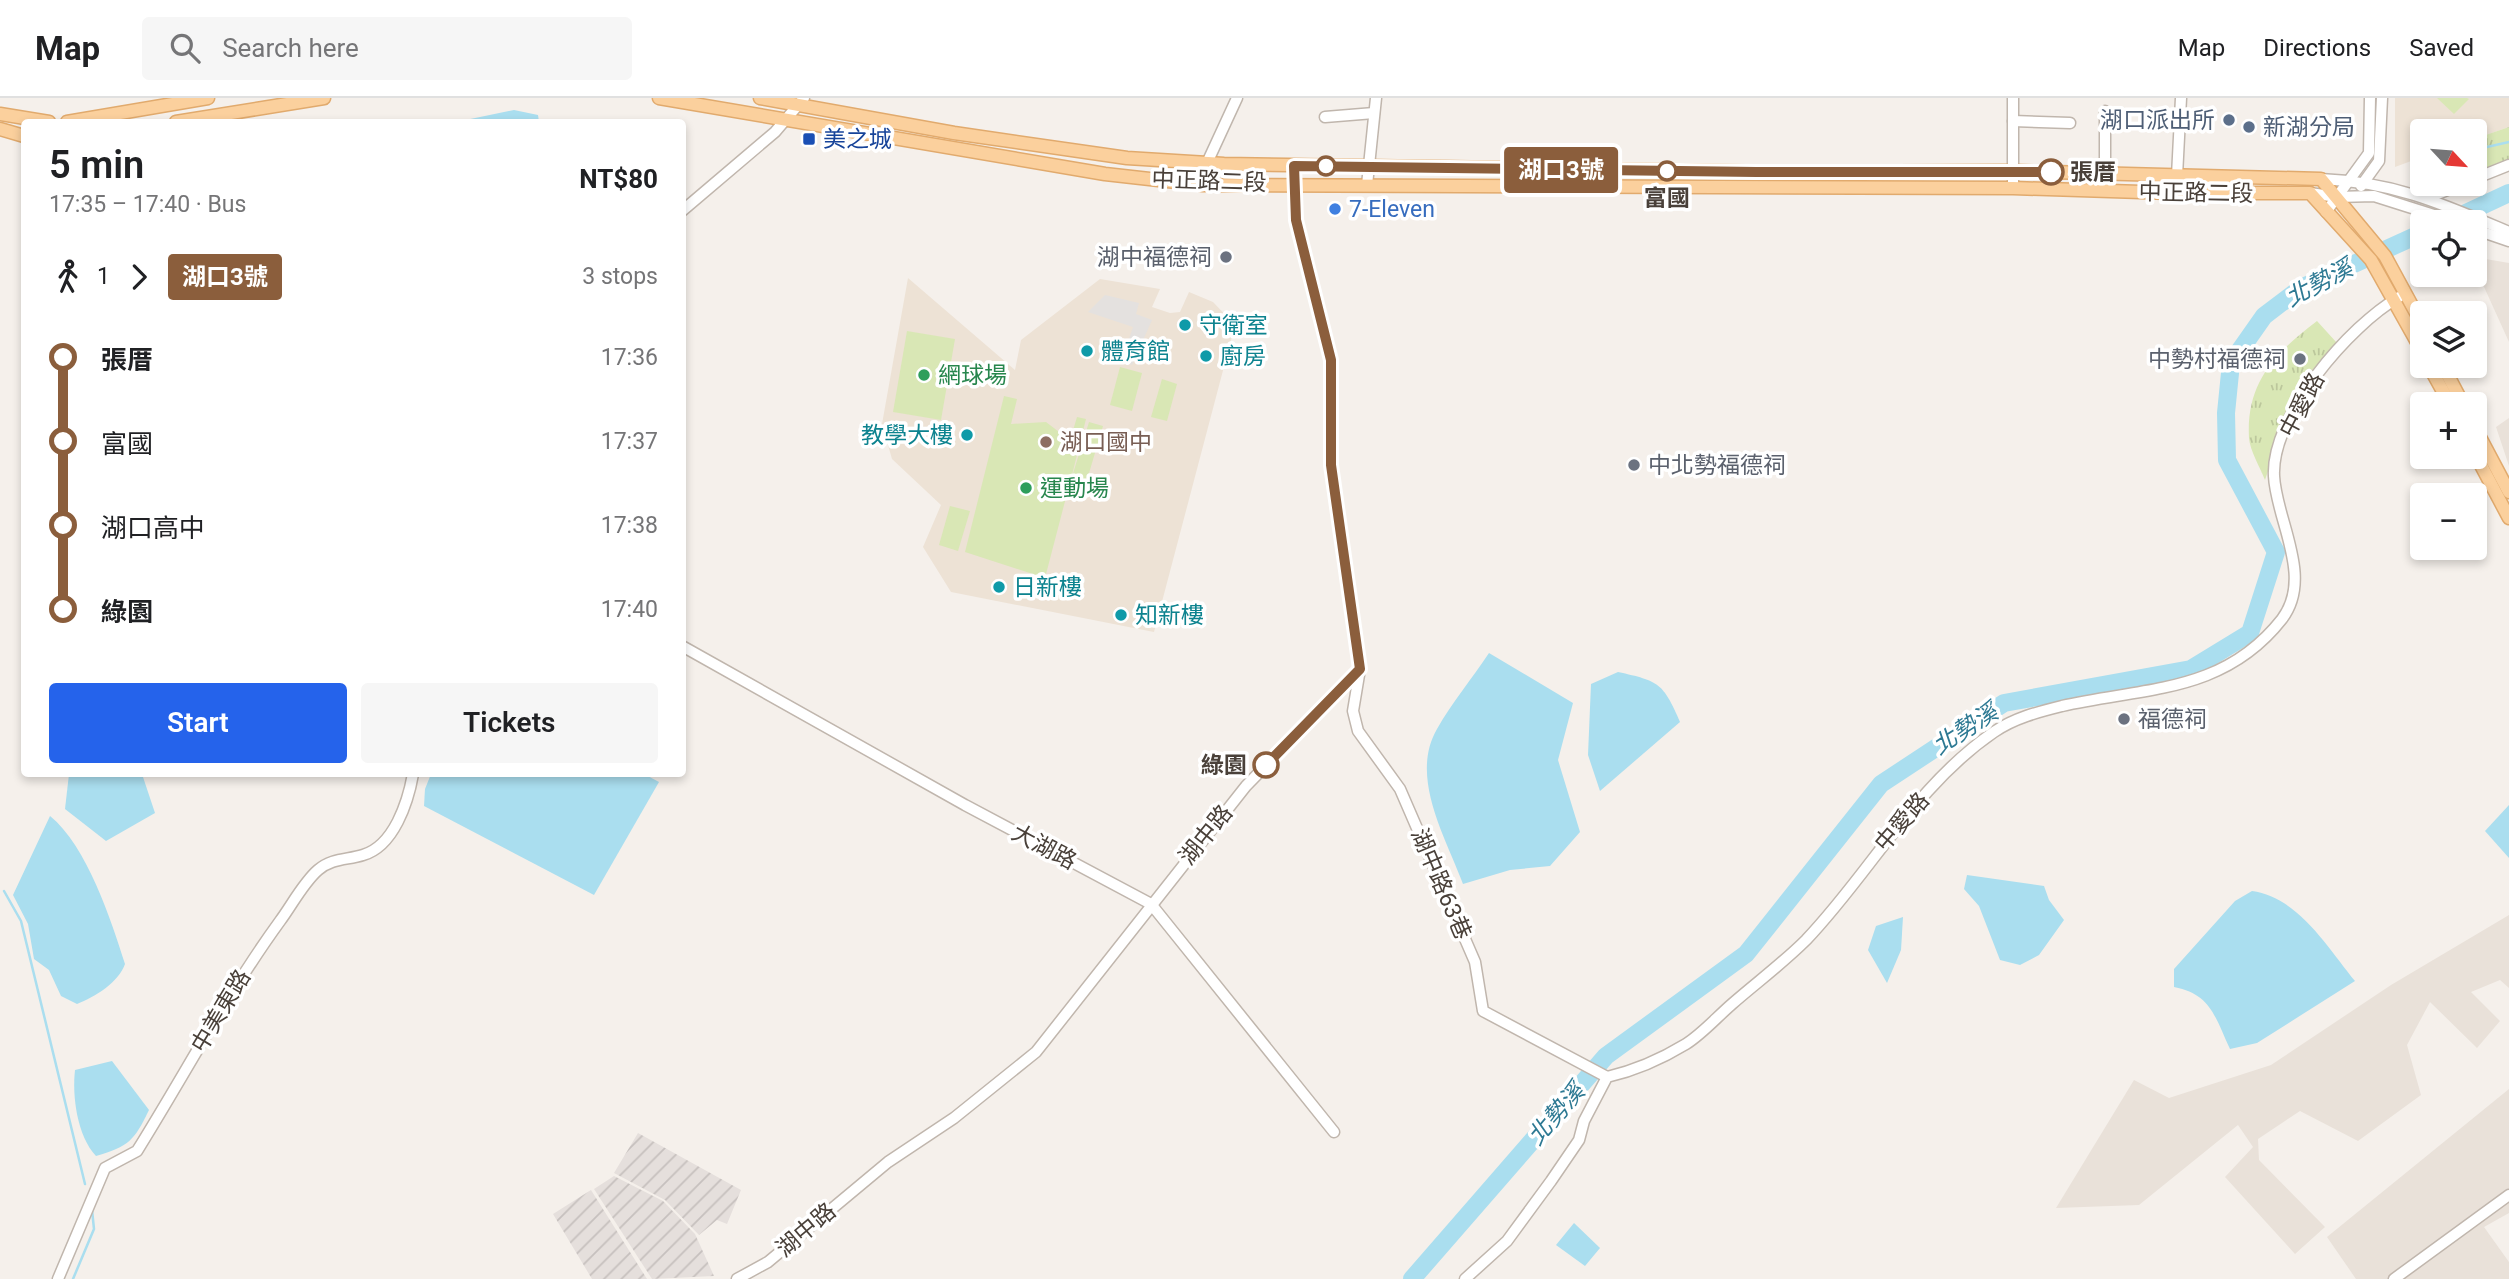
<!DOCTYPE html>
<html lang="en">
<head>
<meta charset="utf-8">
<style>
	:root { --surface:#fff; --page:#f6f6f6; --text:#202124; --muted:#757577; --line:#e0e0e0; --accent:#2563eb }
	body { margin:0; font-family:Roboto,"Noto Sans TC",sans-serif; background:var(--page); color:var(--text); height:100vh; display:flex; flex-direction:column; font-size:26px; white-space:nowrap }
	* { box-sizing:border-box; margin:0 }
	p { font-size:23px; color:var(--muted) }
	.icon { flex:none; width:38px; height:38px; fill:none; stroke:currentColor; stroke-width:2; stroke-linecap:round; stroke-linejoin:round }
	.map { position:relative; flex:1; overflow:hidden }
	.drawer { position:absolute; left:21px; top:21px; width:665px; height:658px; display:flex; flex-direction:column; background:var(--surface); border-radius:7px; box-shadow:0 4px 10px #0003 }
	.drawer>* { flex:none }
	.badge { padding:0 14px; border-radius:5px; font-size:24px; line-height:46px }
	.needle { width:46px; rotate:116deg }
	.buttons { position:absolute; left:2410px; top:21px; display:grid; gap:14px }
	.buttons a { display:grid; place-items:center; width:77px; height:77px; border-radius:7px; background:var(--surface); box-shadow:0 4px 10px #0003; font-size:35px }
	.map>.badge { position:absolute; translate:-50% -50%; box-shadow:0 0 0 4px #fff }
	.legs { display:flex; align-items:center; gap:10px; height:77px; padding:0 28px; font-size:23px }
	.legs p { margin-inline-start:auto }
	.overview { display:flex; align-items:center; justify-content:space-between; height:119px; padding:0 28px }
	h1 { font-size:38px; font-weight:600; line-height:52px }
	.primary-button { display:flex; gap:14px; margin-top:auto; padding:14px 28px }
	.primary-button a { flex:1; height:80px; border-radius:7px; background:var(--accent); color:#fff; font-size:28px; font-weight:600; line-height:80px; text-align:center }
	.primary-button a+a { background:var(--page); color:var(--text) }
	ul { padding:0 28px; list-style:none }
	li { display:flex; align-items:center; gap:24px; height:84px; font-size:26px }
	li i { display:grid; place-items:center; width:10px; height:100%; margin:0 9px; background:currentColor }
	li i::after { content:''; width:18px; height:18px; margin:-9px; border:5px solid; border-radius:50%; background:var(--surface) }
	li p { margin-inline-start:auto }
	li:first-child i { background:linear-gradient(#0000 50%,currentColor 0) }
	li:last-child i { background:linear-gradient(currentColor 50%,#0000 0) }
	header { display:flex; align-items:center; gap:42px; box-sizing:border-box; height:98px; padding:0 35px; background:var(--surface); border-bottom:2px solid var(--line) }
	header strong { font-size:33px }
	nav { display:flex; gap:38px; margin-inline-start:auto; font-size:24px }
	.search { width:490px; height:63px; background:var(--page); display:flex; align-items:center; gap:18px; box-sizing:border-box; padding:0 24px; border-radius:7px; color:var(--muted); font-size:26px }
	.map>svg:first-child { display:block }
</style>
</head>
<body>
<header>
<strong>Map</strong>
<div class="search"><svg class="icon" aria-label="search" viewBox="0 0 24 24"><circle cx="10" cy="10" r="6"/><path d="M15 15l6 6"/></svg>Search here</div>
<nav><a>Map</a><a>Directions</a><a>Saved</a></nav>
</header>
<div class="map">
<svg width="2509" height="1181" viewBox="0 0 2509 1181">
	<defs>
		<pattern id="industrial-furrows" width="10" height="10" patternUnits="userSpaceOnUse" patternTransform="scale(1.75)"><rect width="10" height="10" fill="#e5dfdc"/><path d="M-1 1l2-2M0 10L10 0M9 11l2-2" fill="none" stroke="#c6c0be"/></pattern>
		<pattern id="park-tufts" width="24" height="20" patternUnits="userSpaceOnUse" patternTransform="scale(1.75)"><rect width="24" height="20" fill="#d9e7b5"/><path d="M3 7l-1-3M5 7V3M7 7l1-3M15 17l-1-3M17 17v-4M19 17l1-3" fill="none" stroke="#bcc79c"/></pattern>
	</defs>
	<rect width="100%" height="100%" fill="#f5f0eb"/>
	<g fill="#e9e1d9">
		<polygon points="2474,159 2509,165 2509,244 2475,169"/>
		<polygon points="2509,320 2509,368 2496,329"/>
		<polygon points="2509,817 2509,890 2500,882 2471,894 2500,923 2477,950 2430,904 2407,947 2421,997 2358,1043 2300,1013 2258,1041 2259,1062 2325,1129 2295,1156 2225,1079 2253,1049 2238,1027 2139,1107 2056,1110 2134,982 2169,1000 2271,967 2391,887"/>
		<polygon points="2509,991 2509,1115 2484,1129 2509,1164 2509,1181 2356,1181 2327,1139"/>
	</g>
	<g fill="url(#industrial-furrows)">
		<polygon points="638,1035 741,1092 727,1126 717,1122 699,1137 665,1102 614,1075"/>
		<polygon points="614,1078 663,1103 695,1136 714,1178 652,1181 594,1091"/>
		<polygon points="591,1092 647,1181 592,1181 553,1116"/>
	</g>
	<g fill="#ede2d5">
		<polygon points="2395,0 2509,0 2509,29 2475,41 2474,33 2422,33 2422,59 2395,69"/>
		<polygon points="908,180 1015,272 1021,242 1100,181 1160,191 1152,209 1170,215 1180,214 1189,194 1213,204 1235,227 1154,534 951,494 923,449 941,407 892,361 882,326"/>
	</g>
	<g fill="#d9e7b5">
		<polygon points="2437,0 2467,0 2469,1 2454,16"/>
		<polygon points="907,233 955,241 941,322 893,314"/>
		<polygon points="1120,269 1142,275 1132,313 1110,307"/>
		<polygon points="1162,281 1177,286 1167,323 1151,319"/>
		<polygon points="1004,298 1017,301 1011,326 1046,324 1067,340 1071,339 1077,319 1086,321 1070,385 1089,324 1103,328 1084,392 1069,388 1045,480 965,454"/>
		<polygon points="950,408 970,413 958,453 939,447"/>
	</g>
	<g fill="url(#park-tufts)">
		<polygon points="2509,29 2509,62 2475,76 2474,41"/>
		<path d="M2317 223 2337 245 2306 279 2285 322 2265 382C2260 369 2250 353 2249 340 2246 284 2275 255 2317 223Z"/>
	</g>
	<polygon fill="#e4e1df" points="1105,197 1139,205 1136,216 1152,222 1132,267 1122,262 1133,229 1088,214"/>
	<g fill="#aadeef">
		<polygon points="514,12 538,17 539,24 456,24"/>
		<path d="M1489 555 1573 605 1558 662 1580 734 1550 768 1510 772 1463 786C1446 740 1409 679 1437 631 1452 604 1472 581 1489 555Z"/>
		<path d="M1618 574C1659 583 1663 585 1680 624L1600 693 1588 657 1591 586Z"/>
		<polygon points="69,676 142,676 155,715 106,743 65,711"/>
		<polygon points="431,676 644,676 659,684 594,797 424,708 425,691"/>
		<polygon points="2509,707 2509,760 2485,733"/>
		<path d="M50 718C87 748 111 822 125 866 119 884 95 899 77 906L61 898 49 872 34 861 28 826 13 797Z"/>
		<polygon points="1967,777 2044,788 2049,802 2064,822 2039,857 2020,867 2000,862 1979,808 1964,791"/>
		<path d="M2252 793C2298 799 2328 850 2355 883L2257 945 2230 951C2215 919 2211 896 2174 889V871L2235 803Z"/>
		<polygon points="1903,819 1901,852 1887,885 1868,852 1876,828"/>
		<path d="M112 963 149 1012C134 1043 129 1048 96 1058 77 1038 72 998 75 972Z"/>
		<polygon points="1574,1125 1600,1150 1585,1168 1556,1147"/>
	</g>
	<g fill="none" stroke-linecap="round" stroke-linejoin="round">
		<g stroke="#aadeef" stroke-width="2.5">
			<polyline points="2474,52 2509,44"/>
			<polyline points="4,793 21,823 85,1086"/>
			<polyline points="73,1181 94,1131 92,1112"/>
		</g>
		<g stroke="#aadeef" stroke-width="18">
			<polyline points="2449,123 2509,95"/>
			<polyline points="1412,1181 1606,958 1746,856 1881,686 2004,605 2191,571 2250,535 2276,454 2227,362 2226,315 2231,265 2264,218 2301,190 2422,135"/>
		</g>
		<g stroke="#c0b6ad" stroke-width="13">
			<g id="minor">
				<polyline points="2013,0 2013,90"/>
				<polyline points="2105,13 2105,76"/>
				<polyline points="1325,19 1374,15"/>
				<polyline points="2013,23 2070,25"/>
				<polyline points="1207,65 1237,0"/>
				<polyline points="2177,78 2181,0"/>
				<path d="M2321 81C2395 84 2443 106 2509 134"/>
				<polyline points="2474,81 2509,67"/>
				<polyline points="1367,87 1376,0"/>
				<polyline points="2361,88 2379,63 2382,0"/>
				<polyline points="2310,95 2337,99 2374,98 2456,124"/>
				<polyline points="2427,100 2463,86"/>
				<polyline points="682,113 775,34 804,0"/>
				<polyline points="2326,114 2369,55 2370,0"/>
				<polyline points="2474,131 2509,143"/>
				<polyline points="682,548 965,707 1151,806 1334,1034"/>
				<polyline points="1360,571 1353,613 1358,633 1400,691 1475,864 1483,913 1607,979"/>
				<path d="M58 1181 105 1070 137 1053C185 976 227 896 280 823 292 807 303 785 318 772 332 760 347 762 363 757 394 748 408 704 413 676"/>
				<polyline points="737,1181 768,1164 888,1064 954,1020 1036,954 1246,688 1360,571 1331,367 1331,262 1296,122 1294,68"/>
				<path d="M1465 1181 1507 1143 1551 1083 1579 1042 1584 1023 1607 979C1633 973 1663 960 1686 946 1702 936 1717 919 1732 906 1756 885 1783 865 1806 842 1871 774 1915 688 1994 634 2014 620 2038 614 2062 608 2147 589 2224 595 2282 521 2314 479 2276 422 2274 378 2271 318 2349 228 2399 199"/>
				<polyline points="2394,1181 2509,1097"/>
			</g>
		</g>
		<g stroke="#e1aa6d" stroke-width="15">
			<g id="major">
				<polyline points="659,0 1105,76 1203,87 2013,90 2172,95 2310,95 2371,162 2422,253"/>
				<polyline points="760,0 954,35 1127,60 1224,66 1780,74 2013,73 2321,81 2385,158 2422,226"/>
				<polyline points="0,16 49,24"/>
				<polyline points="67,24 208,0"/>
				<polyline points="176,24 324,0"/>
				<polyline points="0,31 24,38"/>
				<polyline points="2429,268 2450,306"/>
				<polyline points="2443,268 2463,306"/>
				<polyline points="2474,328 2509,394"/>
				<polyline points="2474,354 2509,420"/>
			</g>
		</g>
		<use href="#minor" stroke="#fff" stroke-width="10"/>
		<use href="#major" stroke="#fbd09d" stroke-width="12"/>
	</g>
	<g fill="none" stroke-linecap="round" stroke-linejoin="round">
		<g stroke="#fff" stroke-width="16">
			<polyline id="line-1" points="1266,667 1360,571 1331,367 1331,262 1296,122 1294,68 1756,74 2051,74"/>
		</g>
		<use href="#line-1" stroke="#8b5e3c" stroke-width="10"/>
	</g>
	<g fill="#5c6f8a" stroke="#fff" stroke-width="2.5">
		<circle cx="2229" cy="22" r="7"/>
		<circle cx="2249" cy="29" r="7"/>
	</g>
	<rect fill="#1a4fb4" stroke="#fff" stroke-width="2.5" x="802" y="34" width="14" height="14" rx="3.5"/>
	<g fill="#fff" stroke="#8b5e3c" stroke-width="3.5">
		<circle cx="1326" cy="68" r="9"/>
		<circle cx="1667" cy="73" r="9"/>
		<circle cx="2051" cy="74" r="12"/>
		<circle cx="1266" cy="667" r="12"/>
	</g>
	<circle fill="#3f7fe0" stroke="#fff" stroke-width="2.5" cx="1335" cy="111" r="7"/>
	<g fill="#6b7280" stroke="#fff" stroke-width="2.5">
		<circle cx="1226" cy="159" r="7"/>
		<circle cx="2300" cy="261" r="7"/>
		<circle cx="1634" cy="367" r="7"/>
		<circle cx="2124" cy="621" r="7"/>
	</g>
	<g fill="#0f9aa8" stroke="#fff" stroke-width="2.5">
		<circle cx="1185" cy="227" r="7"/>
		<circle cx="1087" cy="253" r="7"/>
		<circle cx="1206" cy="258" r="7"/>
		<circle cx="967" cy="337" r="7"/>
		<circle cx="999" cy="489" r="7"/>
		<circle cx="1121" cy="517" r="7"/>
	</g>
	<g fill="#2e9e5b" stroke="#fff" stroke-width="2.5">
		<circle cx="924" cy="277" r="7"/>
		<circle cx="1026" cy="390" r="7"/>
	</g>
	<circle fill="#8d6e63" stroke="#fff" stroke-width="2.5" cx="1046" cy="344" r="7"/>
	<g text-anchor="middle" dominant-baseline="central" stroke-width="7" stroke-linejoin="round" paint-order="stroke">
		<g font-size="23" fill="#4e5e75" stroke="#fff" text-anchor="end">
			<text x="2215" y="22">湖口派出所</text>
			<text x="2263" y="29" text-anchor="start">新湖分局</text>
		</g>
		<g font-size="23" fill="#164399" stroke="#fff" text-anchor="start">
			<text x="823" y="41">美之城</text>
		</g>
		<g font-size="23" font-weight="bold" fill="#494039" stroke="#fff" text-anchor="start">
			<text x="2070" y="74">張厝</text>
			<text x="1667" y="100" text-anchor="middle">富國</text>
			<text x="1247" y="667" text-anchor="end">綠園</text>
		</g>
		<g font-size="23" fill="#494039" stroke="#fff">
			<text transform="translate(1209 83) rotate(2)">中正路二段</text>
			<text transform="translate(2196 95) rotate(1)">中正路二段</text>
			<text transform="translate(2302 307) rotate(-62)">中愛路</text>
			<text transform="translate(1902 724) rotate(-49)">中愛路</text>
			<text transform="translate(1206 737) rotate(-51)">湖中路</text>
			<text transform="translate(1044 749) rotate(28)">大湖路</text>
			<text transform="translate(1441 786) rotate(67)">湖中路63巷</text>
			<text transform="translate(221 913) rotate(-59)">中美東路</text>
			<text transform="translate(806 1132) rotate(-40)">湖中路</text>
		</g>
		<g font-size="23" fill="#366cbe" stroke="#fff" text-anchor="start">
			<text x="1349" y="111">7-Eleven</text>
		</g>
		<g font-size="23" fill="#5b616d" stroke="#fff" text-anchor="end">
			<text x="1212" y="159">湖中福德祠</text>
			<text x="2286" y="261">中勢村福德祠</text>
			<text x="1648" y="367" text-anchor="start">中北勢福德祠</text>
			<text x="2138" y="621" text-anchor="start">福德祠</text>
		</g>
		<g font-size="23" fill="#0d838f" stroke="#fff" text-anchor="start">
			<text x="1199" y="227">守衛室</text>
			<text x="1101" y="253">體育館</text>
			<text x="1220" y="258">廚房</text>
			<text x="953" y="337" text-anchor="end">教學大樓</text>
			<text x="1013" y="489">日新樓</text>
			<text x="1135" y="517">知新樓</text>
		</g>
		<g font-size="23" fill="#27864d" stroke="#fff" text-anchor="start">
			<text x="938" y="277">網球場</text>
			<text x="1040" y="390">運動場</text>
		</g>
		<g font-size="23" fill="#785e54" stroke="#fff" text-anchor="start">
			<text x="1060" y="344">湖口國中</text>
		</g>
		<g font-size="24" font-style="italic" fill="#2d7993" stroke="#fff">
			<text transform="translate(2319 185) rotate(-28)">北勢溪</text>
			<text transform="translate(1965 631) rotate(-33)">北勢溪</text>
			<text transform="translate(1556 1016) rotate(-49)">北勢溪</text>
		</g>
	</g>
</svg>
<div class="buttons">
<a><svg class="needle" viewBox="-14 -14 28 28"><path d="M0-13l5 13h-10z" fill="#e53935"/><path d="M0 13l5-13h-10z" fill="#757577"/></svg></a>
<a><svg class="icon" aria-label="locate" viewBox="0 0 24 24"><circle cx="12" cy="12" r="6"/><path d="M12 2v4M12 18v4M2 12h4M18 12h4"/></svg></a>
<a><svg class="icon" aria-label="layers" viewBox="0 0 24 24"><path d="M12 4l9 5-9 5-9-5zM3 14l9 5 9-5"/></svg></a>
<a>+</a>
<a>−</a>
</div>
<b class="badge" style="left:1561px;top:72px;background:#8b5e3c;color:#fff">湖口3號</b>
<section class="drawer">
<div class="overview"><div><h1>5 min</h1><p>17:35 – 17:40 · Bus</p></div><b>NT$80</b></div>
<div class="legs"><svg class="icon" aria-label="walk" viewBox="0 0 24 24"><circle cx="13" cy="4" r="2"/><path d="M13 8l-2 6 4 7M11 14l-3 7M7 12l3-4h3l4 4"/></svg>1<svg class="icon" aria-label="forward" viewBox="0 0 24 24"><path d="M9 5l7 7-7 7"/></svg><b class="badge" style="background:#8b5e3c;color:#fff">湖口3號</b><p>3 stops</p></div>
<ul>
<li><i style="color:#8b5e3c"></i><b>張厝</b><p>17:36</p></li>
<li><i style="color:#8b5e3c"></i><span>富國</span><p>17:37</p></li>
<li><i style="color:#8b5e3c"></i><span>湖口高中</span><p>17:38</p></li>
<li><i style="color:#8b5e3c"></i><b>綠園</b><p>17:40</p></li>
</ul>
<div class="primary-button"><a>Start</a><a>Tickets</a></div>
</section>
</div>
</body>
</html>
